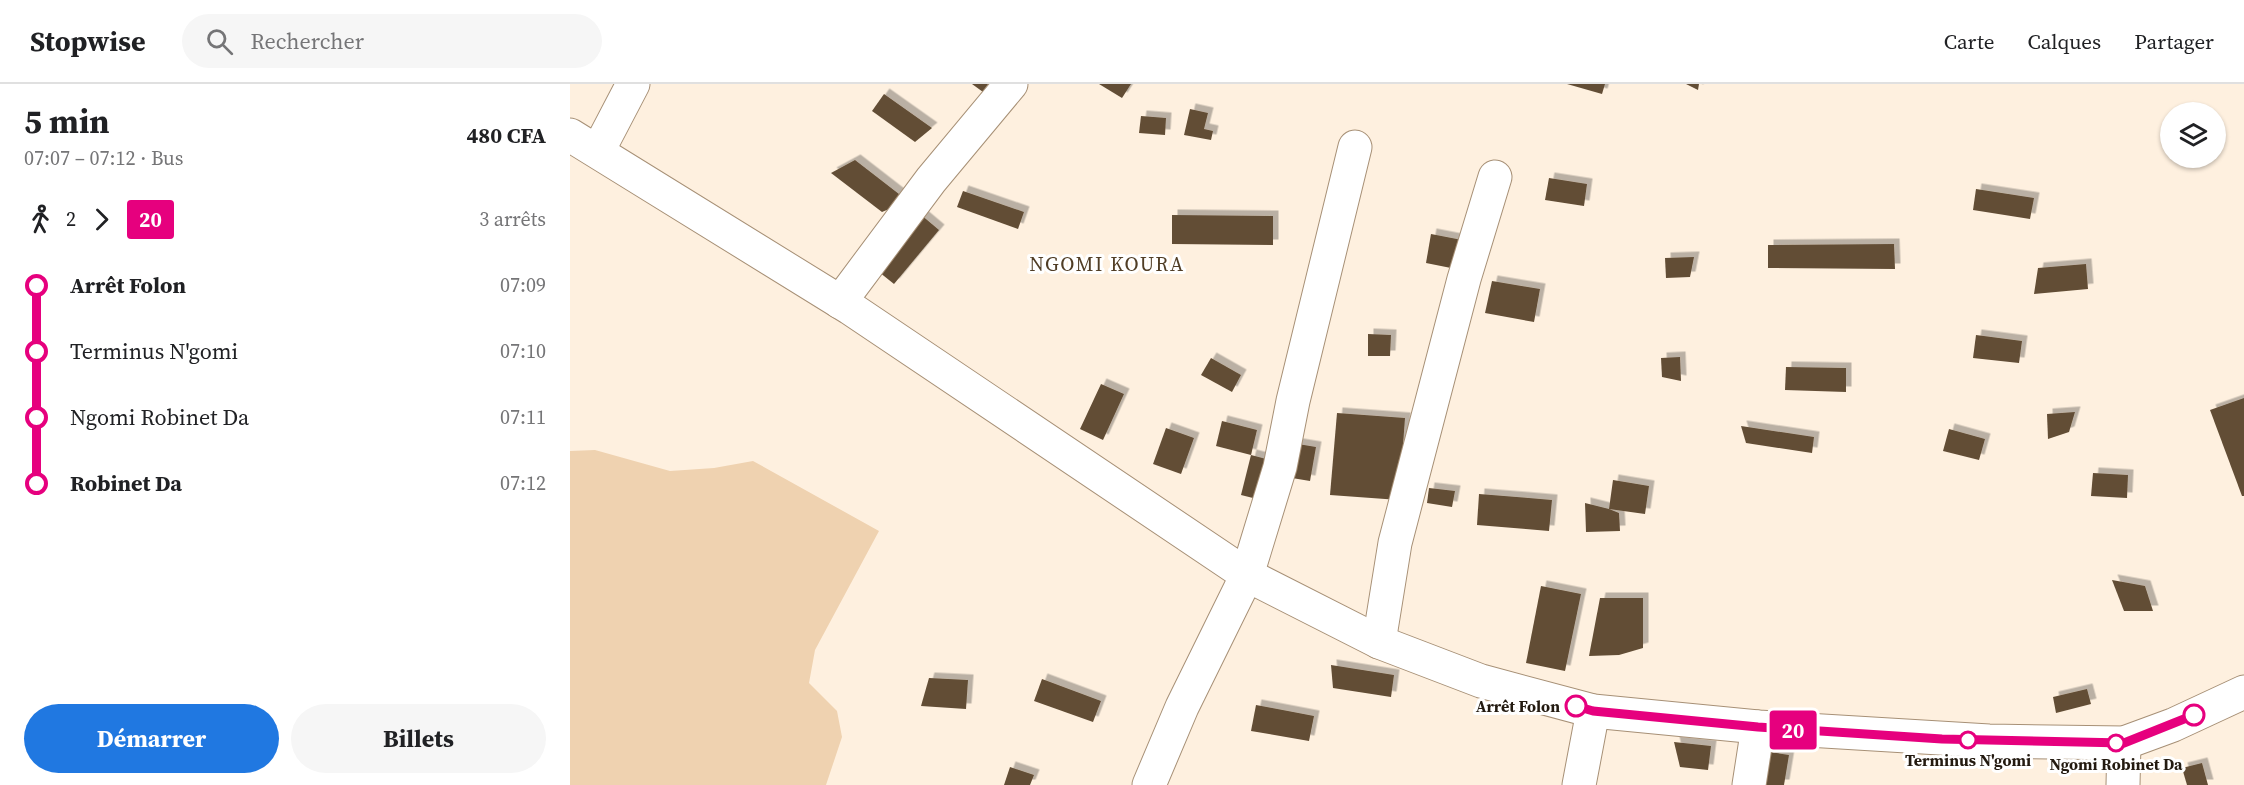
<!DOCTYPE html>
<html lang="fr">
<head>
<meta charset="utf-8">
<style>
	:root { --surface:#fff; --page:#f6f6f6; --text:#202124; --muted:#757577; --line:#e0e0e0; --accent:#2078e1 }
	body { margin:0; font-family:"Source Serif 4",serif; background:var(--page); color:var(--text); height:100vh; display:flex; flex-direction:column; font-size:22px; white-space:nowrap }
	* { box-sizing:border-box; margin:0 }
	p { font-size:20px; color:var(--muted) }
	.icon { flex:none; width:33px; height:33px; fill:none; stroke:currentColor; stroke-width:2; stroke-linecap:round; stroke-linejoin:round }
	.map { position:relative; flex:1; overflow:hidden }
	.sheet { display:flex; flex-direction:column; background:var(--surface); width:570px }
	.sheet>* { flex:none }
	.badge { padding:0 12px; border-radius:4px; font-size:21px; line-height:39px }
	.buttons { position:absolute; left:1590px; top:18px; display:grid; gap:12px }
	.buttons a { display:grid; place-items:center; width:66px; height:66px; border-radius:50%; background:var(--surface); box-shadow:0 2px 4px #0004; font-size:30px }
	.map>.badge { position:absolute; translate:-50% -50%; box-shadow:0 0 0 3px #fff }
	.legs { display:flex; align-items:center; gap:9px; height:66px; padding:0 24px; font-size:20px }
	.legs p { margin-inline-start:auto }
	.headline { display:flex; align-items:center; justify-content:space-between; height:102px; padding:0 24px }
	h1 { font-size:33px; font-weight:700; line-height:45px }
	.primary-button { display:flex; gap:12px; margin-top:auto; padding:12px 24px }
	.primary-button a { flex:1; height:69px; border-radius:36px; background:var(--accent); color:#fff; font-size:24px; font-weight:700; line-height:69px; text-align:center }
	.primary-button a+a { background:var(--page); color:var(--text) }
	ul { padding:0 24px; list-style:none }
	li { display:flex; align-items:center; gap:21px; height:66px; font-size:22px }
	li i { display:grid; place-items:center; width:9px; height:100%; margin:0 8px; background:currentColor }
	li i::after { content:''; width:15px; height:15px; margin:-8px; border:4px solid; border-radius:50%; background:var(--surface) }
	li p { margin-inline-start:auto }
	li:first-child i { background:linear-gradient(#0000 50%,currentColor 0) }
	li:last-child i { background:linear-gradient(currentColor 50%,#0000 0) }
	header { display:flex; align-items:center; gap:36px; box-sizing:border-box; height:84px; padding:0 30px; background:var(--surface); border-bottom:2px solid var(--line) }
	header strong { font-size:28px }
	nav { display:flex; gap:33px; margin-inline-start:auto; font-size:21px }
	.search { width:420px; height:54px; background:var(--page); display:flex; align-items:center; gap:15px; box-sizing:border-box; padding:0 21px; border-radius:33px; color:var(--muted); font-size:22px }
	main { display:flex; flex:1; min-height:0 }
	.map>svg:first-child { display:block }
</style>
</head>
<body>
<header>
<strong>Stopwise</strong>
<div class="search"><svg class="icon" aria-label="search" viewBox="0 0 24 24"><circle cx="10" cy="10" r="6"/><path d="M15 15l6 6"/></svg>Rechercher</div>
<nav><a>Carte</a><a>Calques</a><a>Partager</a></nav>
</header>
<main>
<section class="sheet">
<div class="headline"><div><h1>5 min</h1><p>07:07 – 07:12 · Bus</p></div><b>480 CFA</b></div>
<div class="legs"><svg class="icon" aria-label="walk" viewBox="0 0 24 24"><circle cx="13" cy="4" r="2"/><path d="M13 8l-2 6 4 7M11 14l-3 7M7 12l3-4h3l4 4"/></svg>2<svg class="icon" aria-label="forward" viewBox="0 0 24 24"><path d="M9 5l7 7-7 7"/></svg><b class="badge" style="background:#e6007e;color:#fff">20</b><p>3 arrêts</p></div>
<ul>
<li><i style="color:#e6007e"></i><b>Arrêt Folon</b><p>07:09</p></li>
<li><i style="color:#e6007e"></i><span>Terminus N'gomi</span><p>07:10</p></li>
<li><i style="color:#e6007e"></i><span>Ngomi Robinet Da</span><p>07:11</p></li>
<li><i style="color:#e6007e"></i><b>Robinet Da</b><p>07:12</p></li>
</ul>
<div class="primary-button"><a>Démarrer</a><a>Billets</a></div>
</section>
<div class="map">
<svg width="1674" height="701" viewBox="0 0 1674 701">
	<defs>
		<filter id="shadow"><feDropShadow dx="5.5" dy="-5.5" stdDeviation="0" flood-color="#0004"/></filter>
	</defs>
	<rect width="100%" height="100%" fill="#fef0df"/>
	<polygon fill="#efd2b0" points="25,366 100,387 144,384 183,377 309,447 245,566 239,599 267,627 272,653 256,701 0,701 0,367"/>
	<g fill="#624d35" filter="url(#shadow)">
		<polygon points="402,0 418,0 413,8"/>
		<polygon points="529,0 561,0 552,14"/>
		<polygon points="997,0 1035,0 1032,10"/>
		<polygon points="1116,0 1129,0 1128,6"/>
		<polygon points="314,10 362,44 345,58 302,27"/>
		<polygon points="620,25 638,29 634,45 643,47 641,56 614,51"/>
		<polygon points="571,32 596,34 595,51 569,49"/>
		<polygon points="285,76 338,117 312,128 261,89"/>
		<polygon points="979,94 1017,100 1014,122 975,116"/>
		<polygon points="1406,105 1464,114 1460,135 1403,126"/>
		<polygon points="393,107 454,128 448,145 387,123"/>
		<polygon points="350,130 369,146 324,200 304,184"/>
		<polygon points="602,131 703,132 703,161 602,160"/>
		<polygon points="861,150 892,156 886,185 856,179"/>
		<polygon points="1324,160 1325,185 1198,184 1198,161"/>
		<polygon points="1124,173 1120,193 1096,194 1095,174"/>
		<polygon points="1516,180 1518,205 1464,210 1468,184"/>
		<polygon points="922,197 970,205 964,238 915,229"/>
		<polygon points="798,250 821,251 820,272 798,272"/>
		<polygon points="1406,251 1452,257 1449,279 1403,274"/>
		<polygon points="1110,273 1111,297 1092,293 1091,274"/>
		<polygon points="641,274 671,291 662,308 631,291"/>
		<polygon points="1216,283 1276,284 1276,308 1215,306"/>
		<polygon points="531,300 554,310 533,356 510,345"/>
		<polygon points="1674,314 1674,412 1672,412 1640,326"/>
		<polygon points="1505,328 1499,348 1478,355 1477,330"/>
		<polygon points="767,329 835,334 829,416 760,411"/>
		<polygon points="652,337 687,346 681,371 646,362"/>
		<polygon points="1171,342 1244,353 1242,369 1176,359"/>
		<polygon points="596,344 624,354 611,390 583,380"/>
		<polygon points="1379,345 1415,355 1409,376 1373,367"/>
		<polygon points="722,359 746,363 740,397 716,393"/>
		<polygon points="681,371 700,376 691,416 671,411"/>
		<polygon points="1523,389 1558,391 1557,414 1521,412"/>
		<polygon points="1043,396 1079,402 1075,430 1039,425 1049,429 1050,447 1016,448 1015,419 1039,425"/>
		<polygon points="859,404 885,407 882,423 857,419"/>
		<polygon points="909,410 982,416 979,447 907,441"/>
		<polygon points="1542,496 1575,502 1583,527 1554,527"/>
		<polygon points="971,502 1011,510 995,587 956,579"/>
		<polygon points="1030,514 1073,514 1073,564 1049,571 1019,572"/>
		<polygon points="761,581 824,591 821,613 763,604"/>
		<polygon points="359,594 398,596 396,625 351,622"/>
		<polygon points="472,595 531,617 523,638 464,617"/>
		<polygon points="1517,605 1521,620 1486,629 1483,613"/>
		<polygon points="686,621 744,632 739,657 681,647"/>
		<polygon points="1104,658 1141,662 1138,686 1110,683"/>
		<polygon points="1200,668 1219,671 1214,701 1194,701"/>
		<polygon points="1632,679 1638,701 1617,701 1612,684"/>
		<polygon points="440,683 464,691 460,701 434,701"/>
	</g>
	<g fill="none" stroke-linecap="round" stroke-linejoin="round">
		<g stroke="#a79076" stroke-width="35">
			<g id="minor">
				<polyline points="0,51 280,224 677,491 809,558 911,597 1023,627 1188,643 1419,657 1554,659 1603,641 1674,608"/>
				<polyline points="28,67 63,0"/>
				<polyline points="270,218 361,96 441,0"/>
				<polyline points="809,558 825,459 894,195 925,93"/>
				<polyline points="579,701 612,623 677,491 710,383 723,317 785,63"/>
				<polyline points="1009,701 1023,627"/>
				<polyline points="1179,701 1188,643"/>
				<polyline points="1553,701 1554,659"/>
			</g>
		</g>
		<use href="#minor" stroke="#fff" stroke-width="33"/>
	</g>
	<g fill="none" stroke-linecap="round" stroke-linejoin="round">
		<g stroke="#fff" stroke-width="14">
			<polyline id="line-1" points="1006,622 1023,627 1188,643 1372,655 1554,659 1624,631"/>
		</g>
		<use href="#line-1" stroke="#e6007e" stroke-width="9"/>
	</g>
	<g fill="#fff" stroke="#e6007e" stroke-width="3">
		<circle cx="1006" cy="622" r="10"/>
		<circle cx="1624" cy="631" r="10"/>
		<circle cx="1398" cy="656" r="8"/>
		<circle cx="1546" cy="659" r="8"/>
	</g>
	<g text-anchor="middle" dominant-baseline="central" stroke-width="6" stroke-linejoin="round" paint-order="stroke">
		<g font-size="16" font-weight="bold" fill="#231a10" stroke="#fff">
			<text x="990" y="622" text-anchor="end">Arrêt Folon</text>
			<text x="1398" y="676">Terminus N'gomi</text>
			<text x="1546" y="680">Ngomi Robinet Da</text>
		</g>
		<g font-size="20" letter-spacing="1.5" fill="#503d25" stroke="#fff">
			<text x="537" y="180">NGOMI KOURA</text>
		</g>
	</g>
</svg>
<div class="buttons">
<a><svg class="icon" aria-label="layers" viewBox="0 0 24 24"><path d="M12 4l9 5-9 5-9-5zM3 14l9 5 9-5"/></svg></a>
</div>
<b class="badge" style="left:1223px;top:646px;background:#e6007e;color:#fff">20</b>
</div>
</main>
</body>
</html>
